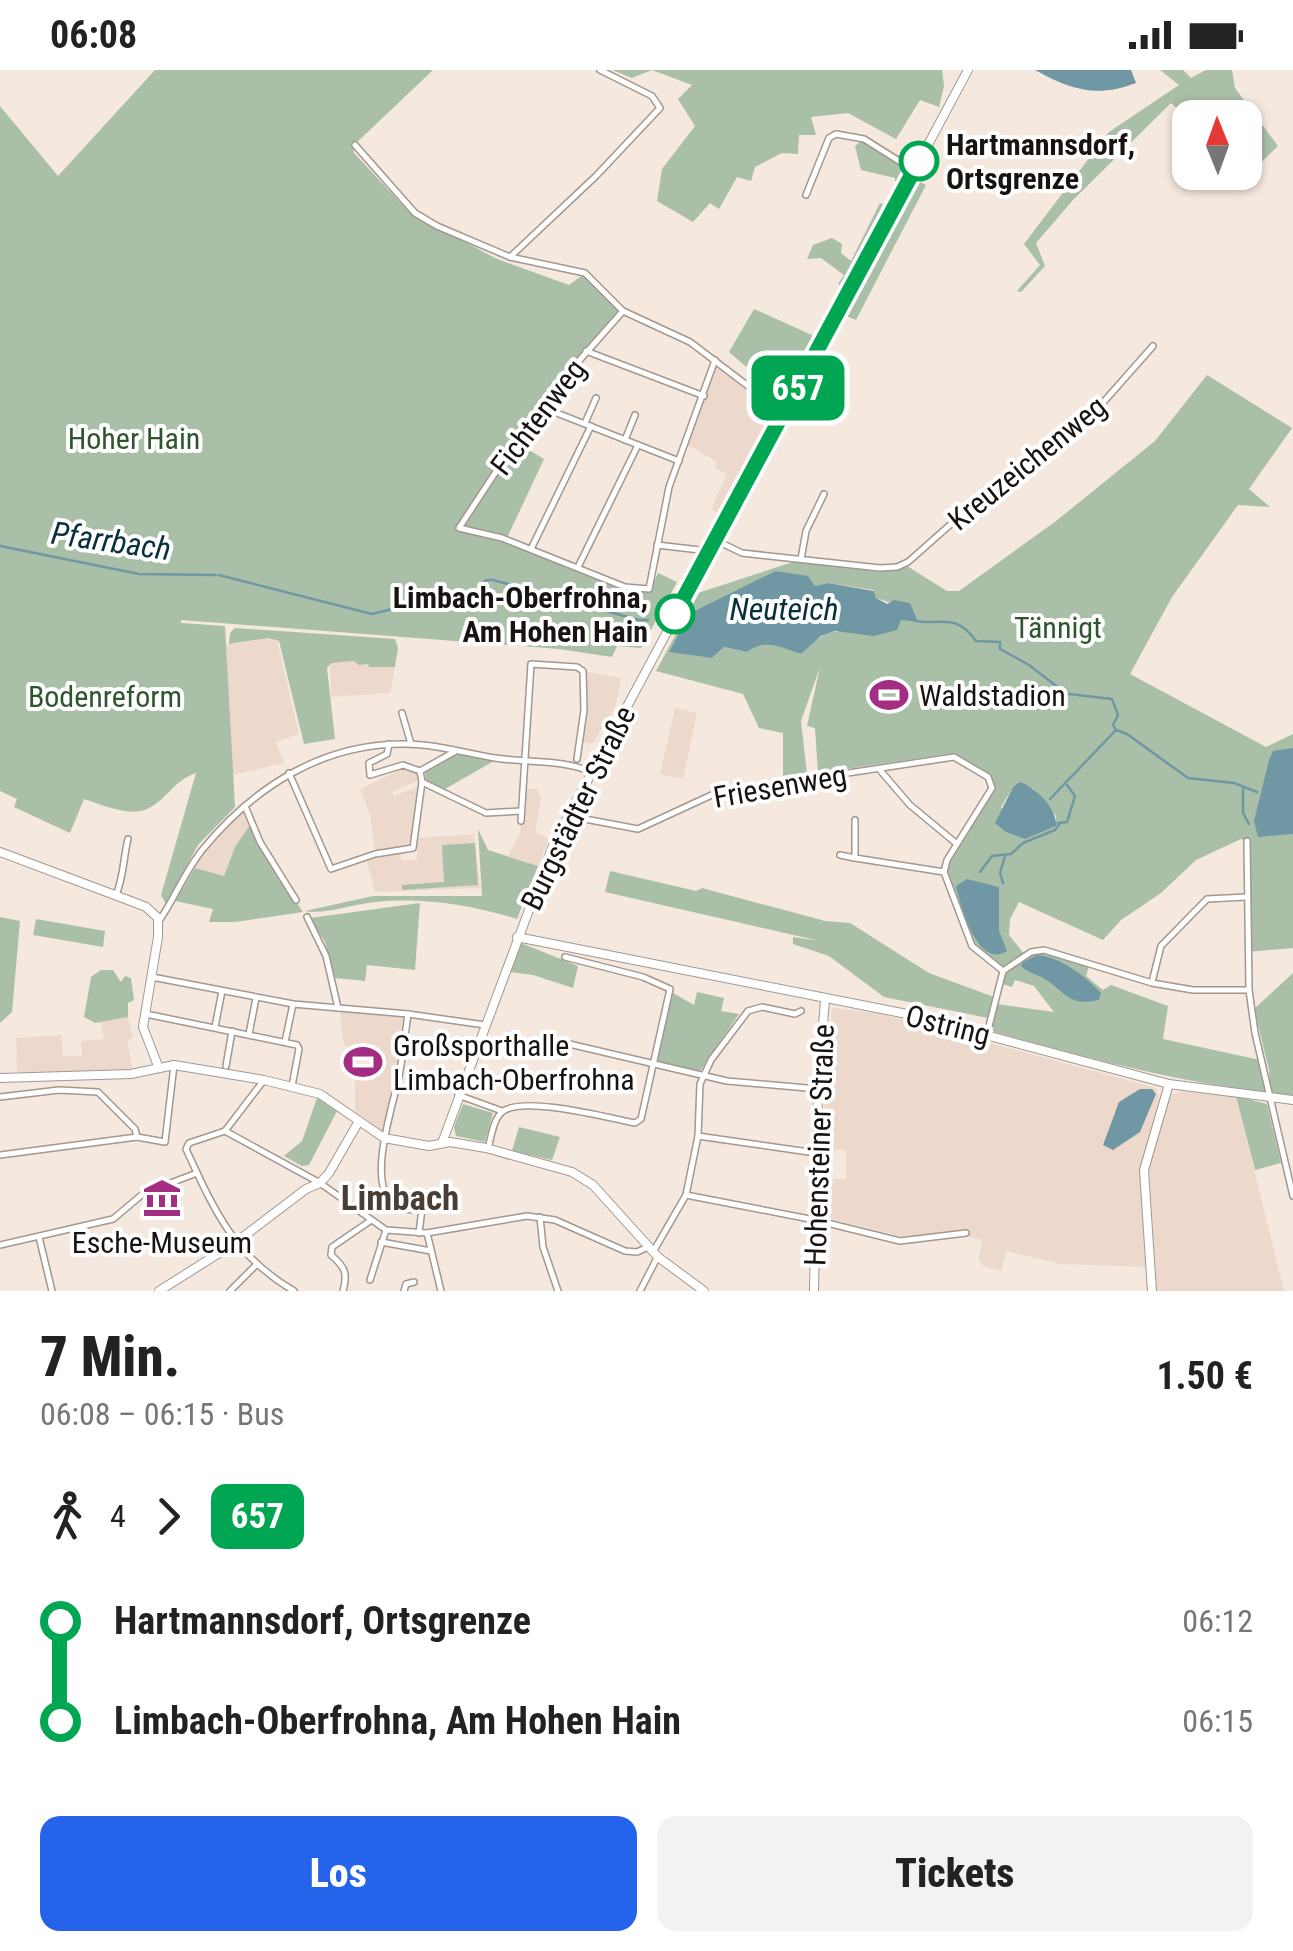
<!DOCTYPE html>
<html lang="de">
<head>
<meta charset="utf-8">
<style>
	:root { --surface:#fff; --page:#f2f2f2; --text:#222; --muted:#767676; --accent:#2563eb }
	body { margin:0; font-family:"Roboto Condensed",sans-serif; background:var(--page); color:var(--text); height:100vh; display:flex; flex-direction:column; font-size:38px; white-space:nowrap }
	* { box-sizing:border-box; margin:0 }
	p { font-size:32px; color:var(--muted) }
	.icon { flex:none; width:55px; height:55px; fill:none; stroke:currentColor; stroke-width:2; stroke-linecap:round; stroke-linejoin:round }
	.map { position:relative; height:1221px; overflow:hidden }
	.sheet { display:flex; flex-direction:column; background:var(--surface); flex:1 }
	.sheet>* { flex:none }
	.badge { padding:0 20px; border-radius:15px; font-size:35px; line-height:65px }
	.needle { width:65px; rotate:359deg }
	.controls { position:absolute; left:1172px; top:30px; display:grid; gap:20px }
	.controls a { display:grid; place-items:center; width:90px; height:90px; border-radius:20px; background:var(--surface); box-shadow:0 2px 8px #0004; font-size:50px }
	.map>.badge { position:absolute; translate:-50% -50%; box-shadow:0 0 0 5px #fff }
	.legs { display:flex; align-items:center; gap:15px; height:110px; padding:0 40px; font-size:32px }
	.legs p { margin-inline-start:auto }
	.headline { display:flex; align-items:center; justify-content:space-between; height:170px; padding:0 40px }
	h1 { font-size:55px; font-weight:800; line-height:75px }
	.primary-button { display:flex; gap:20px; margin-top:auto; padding:20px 40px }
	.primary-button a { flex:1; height:115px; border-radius:20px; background:var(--accent); color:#fff; font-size:40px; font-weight:800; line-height:115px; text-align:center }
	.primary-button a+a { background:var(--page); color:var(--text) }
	ul { padding:0 40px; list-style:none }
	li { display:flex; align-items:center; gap:35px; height:100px; font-size:38px }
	li i { display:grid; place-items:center; width:15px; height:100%; margin:0 12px; background:currentColor }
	li i::after { content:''; width:25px; height:25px; margin:-12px; border:8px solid; border-radius:50%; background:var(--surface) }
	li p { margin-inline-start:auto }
	li:first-child i { background:linear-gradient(#0000 50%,currentColor 0) }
	li:last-child i { background:linear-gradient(currentColor 50%,#0000 0) }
	.status { display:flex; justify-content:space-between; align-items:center; height:70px; padding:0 50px; background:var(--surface); direction:ltr }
	.status svg { height:28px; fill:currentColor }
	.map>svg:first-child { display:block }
</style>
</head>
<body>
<div class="status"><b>06:08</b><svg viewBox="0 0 49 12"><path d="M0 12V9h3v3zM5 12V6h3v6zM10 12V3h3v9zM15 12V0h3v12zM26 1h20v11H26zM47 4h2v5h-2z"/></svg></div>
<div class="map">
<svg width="1293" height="1221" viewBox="0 0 1293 1221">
	<rect width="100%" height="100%" fill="#f5e8de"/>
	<g fill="#edd9cb">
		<polygon points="715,290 785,344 729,450 711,439 727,404 715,398 716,391 686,374"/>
		<polygon points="269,568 277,571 299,664 276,672 284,693 232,705 226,575"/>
		<polygon points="354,591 368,594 369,597 395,597 390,623 331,627 330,592"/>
		<polygon points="583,601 621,608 615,638 592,674 580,671"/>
		<polygon points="675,638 697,643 683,709 660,704"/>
		<polygon points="401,696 417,702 420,710 392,722 394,726 418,716 410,777 375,781 370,745 360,719 396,702"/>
		<polygon points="523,719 537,719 541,727 535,762 549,769 538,796 508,786 520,763"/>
		<polygon points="245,736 252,752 235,777 224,806 191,797 202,780"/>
		<polygon points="474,764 480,818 375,822 366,787 401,781 401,790 417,790 417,768"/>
		<polygon points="832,938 879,943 1156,1018 1159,1027 1142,1093 1148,1197 1061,1194 1007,1181 1001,1201 983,1196 978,1189 983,1170 970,1167 969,1159 904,1167 821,1146 821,1109 846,1109 846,1080 821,1079"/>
		<polygon points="340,941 403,947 393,1022 384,1062 355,1041 355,1009 374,1010 377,981 344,976"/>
		<polygon points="128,947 133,968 127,970 132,996 128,1001 17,1002 16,968 62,965 63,986 82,986 81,971 104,969 101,952"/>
		<polygon points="1182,1021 1236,1026 1284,1221 1156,1221 1149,1090 1171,1025"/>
	</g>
	<g fill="#aabfa8" fill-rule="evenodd">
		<path d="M155 0H433L353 76 354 83 409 142 497 189 569 215 584 204 623 241C562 306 507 376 463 453L516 372 544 389 507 468 625 517 642 519 652 516 658 503 677 512 641 578 617 576 612 587 559 579 181 550V553L225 556 235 737 198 775 166 834 161 825 196 703C173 711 168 728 149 738 131 748 103 735 84 729L70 763 14 737 17 729 0 721V36L58 106Z"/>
		<polygon points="612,0 942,0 944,16 939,37 920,30 896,69 848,43 811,47 816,65 799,65 798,84 782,83 755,97 751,111 737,107 719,139 710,133 693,152 657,131 662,99 695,56 678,29 692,15 652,0 632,8"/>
		<polygon points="1160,0 1183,0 1191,8 1206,0 1232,0 1235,18 1278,76 1249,104 1245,101 1245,48 1190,48 1190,50 1171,33 1073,130 1036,173 1045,196 1021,222 1017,221 1040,195 1024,174 1109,62 1179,15"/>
		<polygon points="864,69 915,101 912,108 926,115 856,250 839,243 850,221 838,214 844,205 821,188 807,189 813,175 832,168 842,174 841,183 851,191 880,133 885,135 895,118 895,108 861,100 855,76"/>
		<polygon points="754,239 814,266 784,329 729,282"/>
		<path d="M1207 305 1292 358 1249 419 1270 437 1238 435 1172 527 1130 604 1266 677 1293 664V878L1247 882V771L1241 769 1196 790 1161 823 1121 850 1103 870 1019 832 1010 849 1009 865 1025 885 1038 880 1090 893 1086 906 1103 920 1111 915 1168 936 1163 969 1260 990 1265 1022C1167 1010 1085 987 991 961L997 934 1054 942 1034 916 1015 910 1012 917 1002 914 1003 901 972 876 944 802 947 790 992 718 988 707 948 684 818 703 815 658 807 656 820 597 801 651 807 704 783 708V663L759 658 743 624 656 601 698 523 793 492 891 501 907 496 947 521H959L1056 451 1155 371ZM775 501 815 516 828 513 874 520 876 528 913 540 917 552 901 549C874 576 865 557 834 562 820 564 811 575 801 584L775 574H760L742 581 724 577 712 588 670 581 690 543ZM1013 717 1033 718 1056 746V756L1025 768 1020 766 1001 737Z"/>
		<polygon points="235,558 395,569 398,578 395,597 369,597 368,594 359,595 354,591 331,593 327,598 335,669 304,674 279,571 268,568 229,574 230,563"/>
		<polygon points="455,684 494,691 445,719 426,711 425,700"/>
		<polygon points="252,752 284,814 303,842 235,852 209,852 213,839 175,831 195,798 224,806 235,777"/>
		<path d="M478 759 488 780 538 796 517 849C471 835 424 827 375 832 353 834 325 845 305 841L373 826H482Z"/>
		<polygon points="475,773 478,815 402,820 402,815 444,812 442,775"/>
		<polygon points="610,801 696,821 702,818 825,851 850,853 929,903 994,927 988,948 884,927 829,886 793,874 793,867 820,871 605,822"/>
		<polygon points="420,833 415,900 367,895 365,911 335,908 325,872 310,848"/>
		<polygon points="0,847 20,851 12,942 0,953"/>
		<polygon points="36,849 105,861 103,877 33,865"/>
		<polygon points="521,873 578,896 573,918 533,905 510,902"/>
		<polygon points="101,900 113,900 121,912 125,906 131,908 134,930 128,933 128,947 95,953 84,947 91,907"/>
		<polygon points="1293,903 1293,1027 1271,1023 1269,1000 1254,939"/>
		<polygon points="697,922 724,928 721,941 739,944 700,1001 657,991 673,923 694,935"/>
		<polygon points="1236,1026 1267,1034 1281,1093 1255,1100"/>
		<polygon points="317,1028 337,1041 309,1095 302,1096 284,1086 302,1071"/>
		<polygon points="463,1034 493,1043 485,1072 456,1066 454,1057"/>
		<polygon points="519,1057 560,1067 552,1090 512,1081"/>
	</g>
	<g fill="#7097a4">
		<path d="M1035 0H1131L1136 13C1097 28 1071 20 1035 0Z"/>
		<path d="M775 501 808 506 815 516 828 513 874 521 876 528 887 534 894 530 910 533 918 552 901 550 897 560 874 566 835 561 821 566 801 584C780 577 766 568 747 582L724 577 712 588 669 582 690 543Z"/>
		<polygon points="1293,678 1293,764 1258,767 1254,751 1269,690 1273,681"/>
		<path d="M1020 712C1037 718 1057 739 1056 756L1025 769 1006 762 995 753 1013 717Z"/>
		<path d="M967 809 999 817V861L1007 881C978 900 961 837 956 816Z"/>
		<path d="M1037 885C1061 887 1085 906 1101 923L1099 930C1071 936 1068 926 1048 911 1039 904 1031 905 1021 896L1023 892Z"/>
		<polygon points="1140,1019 1152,1019 1156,1024 1140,1062 1113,1080 1103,1075 1119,1032"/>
	</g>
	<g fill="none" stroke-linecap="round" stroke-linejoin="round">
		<g stroke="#7097a4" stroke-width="2.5">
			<polyline points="0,476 139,504 216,505"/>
			<polyline points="219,505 372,544 416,533"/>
			<polyline points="413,531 417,519"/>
			<polyline points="424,532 470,529 486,510 493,510 639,550 648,550"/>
			<polyline points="629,549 645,572"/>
			<path d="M915 551C944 555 956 543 976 571L1000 572V579L1029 595 1064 622"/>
			<polyline points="1069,624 1112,629 1118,645 1113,655 1116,660 1127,664 1188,708 1234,713 1257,722"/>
			<polyline points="1243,718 1243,743 1249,754"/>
			<polyline points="1050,729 1115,661"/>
			<polyline points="1058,753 1067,752 1075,726 1067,715"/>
			<polyline points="980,802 992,786 1011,784 1023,773 1055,760 1060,753"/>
			<polyline points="1003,813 1000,803 1005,786"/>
		</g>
		<g stroke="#a3978e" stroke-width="8">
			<g id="street">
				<polyline points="355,75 415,143 437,156 510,187 585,203 623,241 690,272 785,344"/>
				<polyline points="806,125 829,68 836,64 864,69 915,101"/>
				<polyline points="510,187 596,106 660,38 652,26 600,0"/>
				<polyline points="623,241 539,336 459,458 502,468 625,517 649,519 669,417 715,290"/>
				<polyline points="586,281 704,326"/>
				<polyline points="539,336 679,391"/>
				<polyline points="585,353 596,328"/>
				<polyline points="625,370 635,345"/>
				<polyline points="717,471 742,483 880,498 897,497 908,492 1002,409 1085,353 1153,276"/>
				<polyline points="657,475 709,481"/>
				<polyline points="531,479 591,356"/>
				<polyline points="801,489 806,461 824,424"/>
				<polyline points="578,497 638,375"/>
				<polyline points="402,643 411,674"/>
				<polyline points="389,674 387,684 369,693 370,705 403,695 420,701"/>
				<polyline points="879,699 910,735 957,774"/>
				<polyline points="420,701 454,682"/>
				<polyline points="289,703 331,799 375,784 413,778 422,712 420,701"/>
				<polyline points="422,712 486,743 521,741"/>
				<polyline points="245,736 260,772 296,830"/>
				<polyline points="569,746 638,759 716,723 954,687 988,707 992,718 947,790 944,802 972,876 1003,901"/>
				<polyline points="855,750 855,788 944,802"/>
				<polyline points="521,751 531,594 577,597 583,601 584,640 577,689"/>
				<polyline points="840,785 855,788"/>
				<path d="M116 825C124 806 123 789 128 769"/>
				<polyline points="307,847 326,886 338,938"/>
				<path d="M159 851C175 828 185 801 203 779 254 717 323 673 405 674 435 674 465 683 495 688 528 693 561 689 592 702"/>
				<polyline points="152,907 293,934 408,944 485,955"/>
				<polyline points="1152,912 1161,876 1207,829 1246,827"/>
				<polyline points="1249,920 1255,963 1293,1126"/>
				<polyline points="146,944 297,975 299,979 292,1016"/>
				<path d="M408 944C405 965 403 986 399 1006 393 1037 367 1109 392 1134 400 1142 412 1139 422 1139L419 1163"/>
				<polyline points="215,957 222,921"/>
				<polyline points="249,964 256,928"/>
				<polyline points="987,964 1003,901 1031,882 1044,880 1152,913 1193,920 1249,920 1247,771"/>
				<polyline points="285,972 293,934"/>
				<polyline points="565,973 727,1011 818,1019"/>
				<polyline points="226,996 232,961"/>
				<path d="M264 1010 225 1061 189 1073 186 1079C214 1140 234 1186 294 1221"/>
				<polyline points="458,1025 502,1041"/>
				<polyline points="0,1027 59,1020 98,1022 135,1059 137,1067"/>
				<polyline points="225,1061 320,1113 386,1160 427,1163 527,1146 555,1150 625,1181 637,1182 648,1177"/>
				<polyline points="698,1066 816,1083"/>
				<path d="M488 1079C491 1068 493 1050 502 1042 522 1025 609 1048 635 1053L641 1049 670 919 643 907 565 887"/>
				<polyline points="0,1085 137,1067 165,1072 174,995"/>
				<polyline points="686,1125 815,1150 900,1171 966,1163"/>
				<polyline points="540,1147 543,1177 558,1221"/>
				<polyline points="427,1163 441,1221"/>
				<polyline points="39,1167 52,1221"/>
				<polyline points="381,1172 431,1181"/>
				<polyline points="0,1175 113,1149 144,1123 197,1103"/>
				<polyline points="653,1182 686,1125 698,1066 700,1014 711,990 748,941 762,937 795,944 801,941"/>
				<polyline points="370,1210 386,1160"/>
				<polyline points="230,1221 257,1194"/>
				<path d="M343 1221C348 1203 345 1197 331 1185L332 1177 370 1151"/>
				<polyline points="404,1221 406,1214 414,1212"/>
				<polyline points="640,1221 657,1188"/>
			</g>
		</g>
		<g stroke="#a3978e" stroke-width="10">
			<g id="secondary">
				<polyline points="0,782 128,830 146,837 158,848 158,867 143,957 158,996"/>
				<polyline points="517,867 907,944 1169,1014 1293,1030"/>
				<polyline points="0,1008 131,1004 174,995 264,1010 320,1024 384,1068 429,1076 450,1072 486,1078 572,1102 593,1115 658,1187 704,1221"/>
				<polyline points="442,1073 554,773 968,0"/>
				<polyline points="159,1221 235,1173 306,1119 320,1113 329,1103 359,1051"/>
				<polyline points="814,1221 818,1019 825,930"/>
				<polyline points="1152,1221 1144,1100 1169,1014"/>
			</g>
		</g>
		<use href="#street" stroke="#fff" stroke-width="5"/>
		<use href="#secondary" stroke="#fff" stroke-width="8"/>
	</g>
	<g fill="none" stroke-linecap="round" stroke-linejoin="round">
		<g stroke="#fff" stroke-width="22">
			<polyline id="line-1" points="675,544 919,91"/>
		</g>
		<use href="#line-1" stroke="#00a651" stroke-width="15"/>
	</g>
	<defs>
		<g id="stadium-bare" transform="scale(3)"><path d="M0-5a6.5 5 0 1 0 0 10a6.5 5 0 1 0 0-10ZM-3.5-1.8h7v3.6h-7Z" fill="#a42d84" stroke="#fff" stroke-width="2.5" paint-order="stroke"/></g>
		<g id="museum-bare" transform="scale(3)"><path d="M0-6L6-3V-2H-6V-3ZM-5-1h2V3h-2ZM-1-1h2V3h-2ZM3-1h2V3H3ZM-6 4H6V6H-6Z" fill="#a42d84" stroke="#fff" stroke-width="2.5" paint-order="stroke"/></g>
	</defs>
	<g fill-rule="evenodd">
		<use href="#stadium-bare" x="889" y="625"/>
		<use href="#stadium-bare" x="363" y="992"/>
		<use href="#museum-bare" x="162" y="1128"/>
	</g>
	<g fill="#fff" stroke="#00a651" stroke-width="5">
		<circle cx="919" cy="91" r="18"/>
		<circle cx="675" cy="544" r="18"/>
	</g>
	<g text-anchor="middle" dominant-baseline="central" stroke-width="8" stroke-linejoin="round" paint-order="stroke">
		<g font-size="30" font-weight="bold" fill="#181310" stroke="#fff" text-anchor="start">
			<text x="946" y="74">Hartmannsdorf,<tspan x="946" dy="34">Ortsgrenze</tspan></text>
			<text x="648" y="527" text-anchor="end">Limbach-Oberfrohna,<tspan x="648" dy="34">Am Hohen Hain</tspan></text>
		</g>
		<g font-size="30" fill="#181310" stroke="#fff">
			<text transform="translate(538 347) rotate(-53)">Fichtenweg</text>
			<text transform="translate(1027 393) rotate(-39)">Kreuzeichenweg</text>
			<text transform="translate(780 716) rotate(-10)">Friesenweg</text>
			<text transform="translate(578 738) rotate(-64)">Burgstädter Straße</text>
			<text transform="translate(948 955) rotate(14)">Ostring</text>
			<text transform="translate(819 1075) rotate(-88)">Hohensteiner Straße</text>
		</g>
		<g font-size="30" fill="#2e552e" stroke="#fff">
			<text x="134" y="368">Hoher Hain</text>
			<text x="1058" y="557">Tännigt</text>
			<text x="105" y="626">Bodenreform</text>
		</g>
		<g font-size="30" fill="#181310" stroke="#fff" text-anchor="start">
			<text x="919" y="625">Waldstadion</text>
			<text x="393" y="975">Großsporthalle<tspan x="393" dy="34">Limbach-Oberfrohna</tspan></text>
			<text x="162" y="1172" text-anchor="middle">Esche-Museum</text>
		</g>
		<g font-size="32" font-style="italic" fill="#082f3a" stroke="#fff">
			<text transform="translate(111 471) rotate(8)">Pfarrbach</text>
			<text x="784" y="539">Neuteich</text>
		</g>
		<g font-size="35" font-weight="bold" fill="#483e36" stroke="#fff">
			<text x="400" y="1128">Limbach</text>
		</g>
	</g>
</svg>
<div class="controls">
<a><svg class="needle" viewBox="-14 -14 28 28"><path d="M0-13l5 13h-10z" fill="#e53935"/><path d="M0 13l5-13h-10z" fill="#767676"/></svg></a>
</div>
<b class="badge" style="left:798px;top:318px;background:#00a651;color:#fff">657</b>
</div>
<section class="sheet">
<div class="headline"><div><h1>7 Min.</h1><p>06:08 – 06:15 · Bus</p></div><b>1.50 €</b></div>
<div class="legs"><svg class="icon" aria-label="walk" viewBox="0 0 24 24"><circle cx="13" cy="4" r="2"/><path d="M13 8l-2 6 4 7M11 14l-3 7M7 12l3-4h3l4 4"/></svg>4<svg class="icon" aria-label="forward" viewBox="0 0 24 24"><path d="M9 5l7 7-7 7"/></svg><b class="badge" style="background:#00a651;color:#fff">657</b></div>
<ul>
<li><i style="color:#00a651"></i><b>Hartmannsdorf, Ortsgrenze</b><p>06:12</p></li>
<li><i style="color:#00a651"></i><b>Limbach-Oberfrohna, Am Hohen Hain</b><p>06:15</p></li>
</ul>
<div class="primary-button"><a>Los</a><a>Tickets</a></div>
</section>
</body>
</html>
